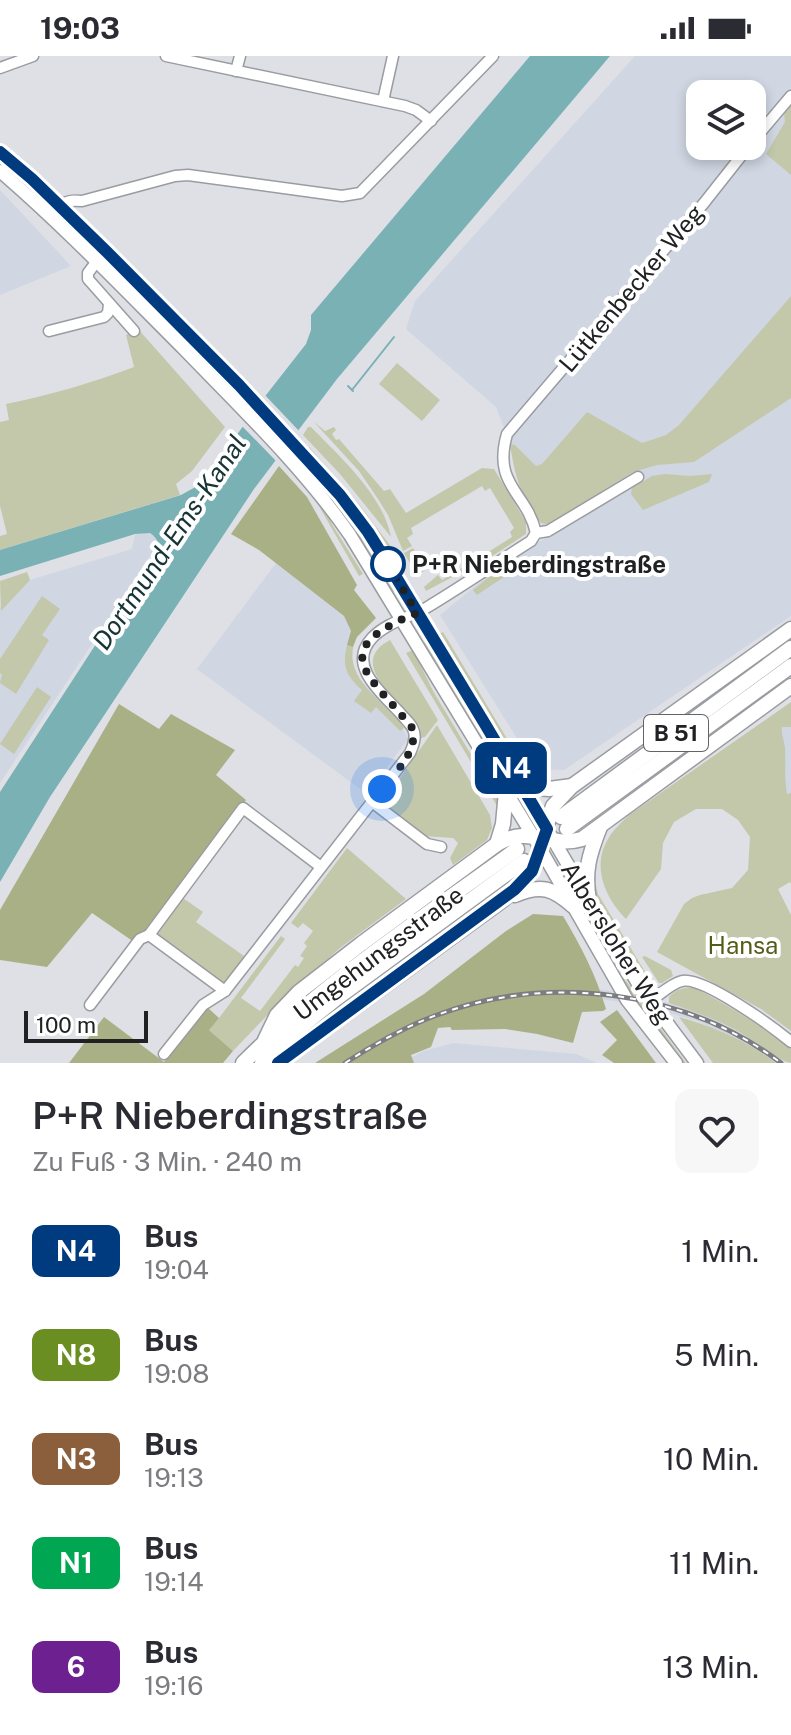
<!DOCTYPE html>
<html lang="de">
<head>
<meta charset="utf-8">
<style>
	:root { --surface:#fff; --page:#f7f7f7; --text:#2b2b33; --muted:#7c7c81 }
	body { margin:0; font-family:"Public Sans",sans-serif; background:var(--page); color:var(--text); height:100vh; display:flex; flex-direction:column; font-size:30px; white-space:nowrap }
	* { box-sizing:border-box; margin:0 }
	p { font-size:26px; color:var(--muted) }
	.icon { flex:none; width:44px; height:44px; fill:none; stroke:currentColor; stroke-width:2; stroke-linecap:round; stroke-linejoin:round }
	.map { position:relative; height:1007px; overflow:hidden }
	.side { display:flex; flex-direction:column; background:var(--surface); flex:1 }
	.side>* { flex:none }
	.badge { padding:0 16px; border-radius:12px; font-size:28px; line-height:52px }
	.fabs { position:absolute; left:686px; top:24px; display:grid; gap:16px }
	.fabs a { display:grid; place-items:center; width:80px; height:80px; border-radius:16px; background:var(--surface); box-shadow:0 4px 12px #0003; font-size:40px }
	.scale { position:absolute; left:24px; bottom:20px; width:124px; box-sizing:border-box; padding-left:8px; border:4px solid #202123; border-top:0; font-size:22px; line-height:28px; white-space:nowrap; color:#202123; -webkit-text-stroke:6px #fff; paint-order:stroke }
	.you { position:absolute; width:40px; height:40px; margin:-20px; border:6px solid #fff; border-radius:50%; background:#1a73e8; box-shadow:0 0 0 12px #1a73e833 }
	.map>.badge { position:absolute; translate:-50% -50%; box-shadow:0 0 0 4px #fff }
	.round { display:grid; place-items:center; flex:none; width:84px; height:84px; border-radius:16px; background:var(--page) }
	.summary { display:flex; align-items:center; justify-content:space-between; height:136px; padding:0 32px }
	h1 { font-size:38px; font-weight:600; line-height:60px }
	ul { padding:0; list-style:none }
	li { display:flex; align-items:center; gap:24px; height:104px; padding:0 32px }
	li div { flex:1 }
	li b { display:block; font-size:30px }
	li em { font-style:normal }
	li .badge { min-width:88px; font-weight:700; text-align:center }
	.status { display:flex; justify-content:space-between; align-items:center; height:56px; padding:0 40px; background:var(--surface); direction:ltr }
	.status svg { height:22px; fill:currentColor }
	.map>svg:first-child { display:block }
</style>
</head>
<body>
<div class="status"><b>19:03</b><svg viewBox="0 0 49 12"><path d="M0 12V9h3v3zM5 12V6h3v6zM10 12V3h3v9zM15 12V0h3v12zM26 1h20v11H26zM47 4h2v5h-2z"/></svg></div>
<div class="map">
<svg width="791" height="1007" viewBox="0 0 791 1007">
	<rect width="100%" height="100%" fill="#dee0e6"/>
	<g fill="#d0d6e2" fill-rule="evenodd">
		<path d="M635 0H791V560L564 714 536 713 440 559 489 519 547 481 496 351 406 273 415 245ZM700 38H752V90H700Z"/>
		<polygon points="0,134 71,210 0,239"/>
		<polygon points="151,475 158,484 158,488 0,727 0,551 5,548 30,524 132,493 135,479"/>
		<polygon points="276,507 344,560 351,575 348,588 353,591 352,604 355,618 398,664 408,683 367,738 197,613"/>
		<polygon points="782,671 791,671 791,737 787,739 784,722 785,687 781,681"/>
		<polygon points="588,932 633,938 669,947 706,960 736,974 767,993 786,1007 776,1007 735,982 697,965 640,949 586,941 562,941 520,943 476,951 433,965 413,974 412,987 376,1007 337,1007 365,990 400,971 435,956 475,944 538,933"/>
		<polygon points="453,987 576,998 597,1007 408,1007 407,1004 424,995"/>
	</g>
	<g fill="#c3c8ab">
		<polygon points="791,49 791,119 766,98 785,66 784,57"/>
		<path d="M791 240V342L694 406 657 409 633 416 556 464 548 468 541 467C521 444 514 417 510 388L515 389 536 410 542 408 587 356 642 387 666 379 679 369Z"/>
		<path d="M138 273 225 371 192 415 176 428 180 439 0 494V480L7 478 0 450V366L9 364 6 348C50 339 92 327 134 311L126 279Z"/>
		<polygon points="397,307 440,344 422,365 379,328"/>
		<polygon points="314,366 325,375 334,371 336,374 332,378 336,384 339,383 384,435 390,433 406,457 482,412 494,413 526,466 526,478 483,506 476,496 478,495 482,500 512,481 510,476 514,472 490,432 485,435 482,430 411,472 413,478 407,482 412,490 403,495 388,459 378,443 359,415"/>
		<path d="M308 371H311C340 401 383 439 391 481L340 418 303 379Z"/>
		<polygon points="309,391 358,447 398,500 394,503 333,423 306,393"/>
		<polygon points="301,401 335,439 398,533 393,536 352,468 297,405"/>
		<polygon points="293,412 322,448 333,470 363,518 359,520 315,443 291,414"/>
		<polygon points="665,418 690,420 712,418 709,426 643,454 631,438 632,432 652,420"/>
		<polygon points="413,492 426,514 417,519 404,497"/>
		<polygon points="472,499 477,508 426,535 424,531 438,519 442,524 470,507 472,505 469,500"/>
		<polygon points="520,501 525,501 528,505 477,539 473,534 490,520"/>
		<polygon points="27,516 30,524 1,555 0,525"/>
		<polygon points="42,540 60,553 42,579 49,584 16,638 0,627 2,619 0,617 0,603"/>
		<polygon points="443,576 524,711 530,725 524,719 439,578"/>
		<path d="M390 584 438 664 425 681 421 682C421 677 421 674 419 670 406 648 343 609 390 584Z"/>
		<polygon points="425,586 478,675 495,696 519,735 529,762 448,628 420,589"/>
		<path d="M347 589 353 591C347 622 379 643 398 664L404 672 400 675 376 651 371 657 354 645 362 634C346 619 342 611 347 589Z"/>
		<polygon points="413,594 433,635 497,742 500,755 406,597"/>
		<polygon points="37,631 51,641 14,698 0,688"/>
		<path d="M791 646V671H782C781 679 784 683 785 691 786 707 784 721 787 738L791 737V828L790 826 778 833 791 859V975L761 953 657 896 684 848 692 842 700 839 732 832 748 814 750 781 738 764 722 753H696L674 766 663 787 661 813 626 863C606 843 591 811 608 783 613 774 621 767 629 759Z"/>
		<polygon points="437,669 490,759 492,772 487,784 453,809 450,802 458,787 453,782 424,780 381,749"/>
		<polygon points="347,792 406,843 340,892 279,947 233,995 208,973 219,962 281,880 285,883 241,942 260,955 295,909 298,911 304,902 300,900 307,890 304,887 313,875 303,867 298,872 291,867"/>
		<polygon points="593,819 598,838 656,934 646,929 637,916 630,898 595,839 592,831"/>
		<polygon points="180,840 203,856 196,866 244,900 224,929 153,878"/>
		<polygon points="645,900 671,914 673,920 662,927 659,927 642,901"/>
		<path d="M615 912C641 941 662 976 686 1007H682C658 976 635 946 615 912Z"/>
		<path d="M693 931C728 949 760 969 791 993V1007C780 1006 749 981 736 974 715 963 692 955 669 947V941C676 933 683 932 693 931Z"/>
		<path d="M679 961C713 970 747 985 776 1007H713Z"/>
	</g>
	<g fill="#aab086">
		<polygon points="279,410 307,441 357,529 354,534 376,562 357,581 353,591 347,589 351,575 344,560 259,494 231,478"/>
		<polygon points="119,648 159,673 171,658 235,694 216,719 246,744 148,876 134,886 92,857 47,911 0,904 0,854"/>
		<path d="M533 858 563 860C581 890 596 919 606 953L603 955 582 956 573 987 537 978 505 973 452 974 450 971 438 972 431 991 411 999 414 1007H315L424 938 506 875Z"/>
		<polygon points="206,950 219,962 209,974 233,995 223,1007 69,1007 104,961 164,1006"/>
		<polygon points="617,954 656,1007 614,1007 602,999 617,984 600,966"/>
	</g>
	<path fill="#79b1b5" d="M530 0H610L337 323 254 433 50 741 0 826V736L155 497C160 489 158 482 150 477L135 478 0 520V494L181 439 199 429 210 416 259 348 306 288 311 274V259Z"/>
	<polygon fill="#dee0e6" points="262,336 301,377 278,407 240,368"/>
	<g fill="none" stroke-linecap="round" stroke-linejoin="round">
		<g stroke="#79b1b5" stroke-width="2">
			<polyline points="348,330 353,335"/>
			<polyline points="352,334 394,281"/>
		</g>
		<g stroke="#999ca0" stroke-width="13">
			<g id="minor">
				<polyline points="166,0 405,50 416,54 431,65"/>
				<polyline points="0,12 33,0"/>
				<polyline points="236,15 240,0"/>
				<polyline points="383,45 393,0"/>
				<polyline points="752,86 791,40"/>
				<path d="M58 153C63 144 73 144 82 145L175 120 188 119 342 140 360 137 493 0"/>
				<polyline points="97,205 88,217 88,223 134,275"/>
				<polyline points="49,275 104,261 108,257 109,248"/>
				<path d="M536 477C527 436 492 430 507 378L704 147 749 90"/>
				<polyline points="372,746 427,788 441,791"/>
				<polyline points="225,935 149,879 243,752 321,811"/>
				<path d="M650 945C660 939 670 928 682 925 703 920 773 971 791 986"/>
				<polyline points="90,949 140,883 149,879"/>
				<path d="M164 998 203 949 225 935 410 697C413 690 417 681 413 673 411 668 405 663 401 658 383 638 346 610 372 582 386 567 408 562 426 552 461 531 496 507 531 485L536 477 548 475 638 421"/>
			</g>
		</g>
		<g stroke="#999ca0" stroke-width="15">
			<g id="major">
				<polyline points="0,96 32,123 107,196 239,329 340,439 388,508 485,668 640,931 697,1007"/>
				<path d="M0 115C65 171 124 233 184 293 242 353 303 411 350 479L533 780 627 944 676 1007"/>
			</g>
		</g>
		<g stroke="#999ca0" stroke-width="17">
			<g id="highway">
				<polyline points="522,731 549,733 572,730"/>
				<polyline points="561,761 791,592"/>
				<polyline points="567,773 791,610"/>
				<polyline points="497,788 503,768 506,736"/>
				<path d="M515 839C541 828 553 832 573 850"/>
				<path d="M589 845C584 815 589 799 600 771"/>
				<path d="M265 984 277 959 299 936 361 888 497 788C530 768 549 793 582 783L791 630"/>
				<path d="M243 1007C325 925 424 861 517 793"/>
				<polyline points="262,1007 302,970 337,942 524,805"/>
				<polyline points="278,1007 504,843 522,827 532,815 553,750 572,730 791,573"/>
			</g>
		</g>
		<use href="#minor" stroke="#fff" stroke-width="10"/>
		<use href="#major" stroke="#fff" stroke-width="12"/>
		<use href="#highway" stroke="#fff" stroke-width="14"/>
		<g stroke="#7b7d81" stroke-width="5">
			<path id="rail" d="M345 1007C375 988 404 971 437 959 549 917 685 934 781 1007"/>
		</g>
		<use href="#rail" stroke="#fff" stroke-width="2" stroke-dasharray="6" stroke-linecap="butt"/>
	</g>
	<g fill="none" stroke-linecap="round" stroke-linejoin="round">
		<g stroke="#fff" stroke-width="18">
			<polyline id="line" points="0,96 32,123 107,196 239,329 340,439 368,476 388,508 485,668 547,773 532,815 514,834 278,1007"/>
		</g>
		<use href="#line" stroke="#003b80" stroke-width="12"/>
		<path stroke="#202123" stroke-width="8" stroke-dasharray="0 14.4" d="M382 733C396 716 417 696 413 673 371 619 322 595 417 557L388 508"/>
	</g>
	<circle fill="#fff" stroke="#003b80" stroke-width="4" cx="388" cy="508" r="16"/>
	<g text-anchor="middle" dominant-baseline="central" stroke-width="8" stroke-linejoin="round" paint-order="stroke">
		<rect fill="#fff" stroke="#636465" stroke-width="2" x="644" y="659" width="64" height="36" rx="6"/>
		<g font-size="22" font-weight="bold" fill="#202123">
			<text x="676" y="677">B 51</text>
		</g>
		<g font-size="24" fill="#202123" stroke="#fff">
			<text transform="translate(631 232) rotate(-50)">Lütkenbecker Weg</text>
			<text transform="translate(617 887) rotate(58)">Albersloher Weg</text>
			<text transform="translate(378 897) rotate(-37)">Umgehungsstraße</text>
		</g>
		<g font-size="24" font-weight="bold" fill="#202123" stroke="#fff" text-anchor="start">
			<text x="412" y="508">P+R Nieberdingstraße</text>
		</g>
		<g font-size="24" fill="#555c19" stroke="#fff">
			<text x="743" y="889">Hansa</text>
		</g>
		<g font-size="26" font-style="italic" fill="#163335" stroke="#fff">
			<text transform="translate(169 486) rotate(-56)">Dortmund-Ems-Kanal</text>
		</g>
	</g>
</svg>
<div class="fabs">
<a><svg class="icon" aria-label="layers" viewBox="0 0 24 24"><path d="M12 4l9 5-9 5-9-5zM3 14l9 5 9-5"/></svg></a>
</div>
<div class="scale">100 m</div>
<div class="you" style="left:382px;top:733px"></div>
<b class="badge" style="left:511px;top:712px;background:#003b80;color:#fff">N4</b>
</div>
<section class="side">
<div class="summary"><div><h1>P+R Nieberdingstraße</h1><p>Zu Fuß · 3 Min. · 240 m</p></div><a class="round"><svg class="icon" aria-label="heart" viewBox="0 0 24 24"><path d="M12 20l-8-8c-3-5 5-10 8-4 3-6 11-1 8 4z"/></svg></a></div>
<ul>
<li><span class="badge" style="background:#003b80;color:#fff">N4</span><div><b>Bus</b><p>19:04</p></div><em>1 Min.</em></li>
<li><span class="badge" style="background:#6b8e23;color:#fff">N8</span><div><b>Bus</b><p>19:08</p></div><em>5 Min.</em></li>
<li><span class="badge" style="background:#8b5e3c;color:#fff">N3</span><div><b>Bus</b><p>19:13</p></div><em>10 Min.</em></li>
<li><span class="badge" style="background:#00a651;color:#fff">N1</span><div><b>Bus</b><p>19:14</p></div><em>11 Min.</em></li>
<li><span class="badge" style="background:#6d2190;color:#fff">6</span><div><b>Bus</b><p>19:16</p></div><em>13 Min.</em></li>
</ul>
</section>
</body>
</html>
